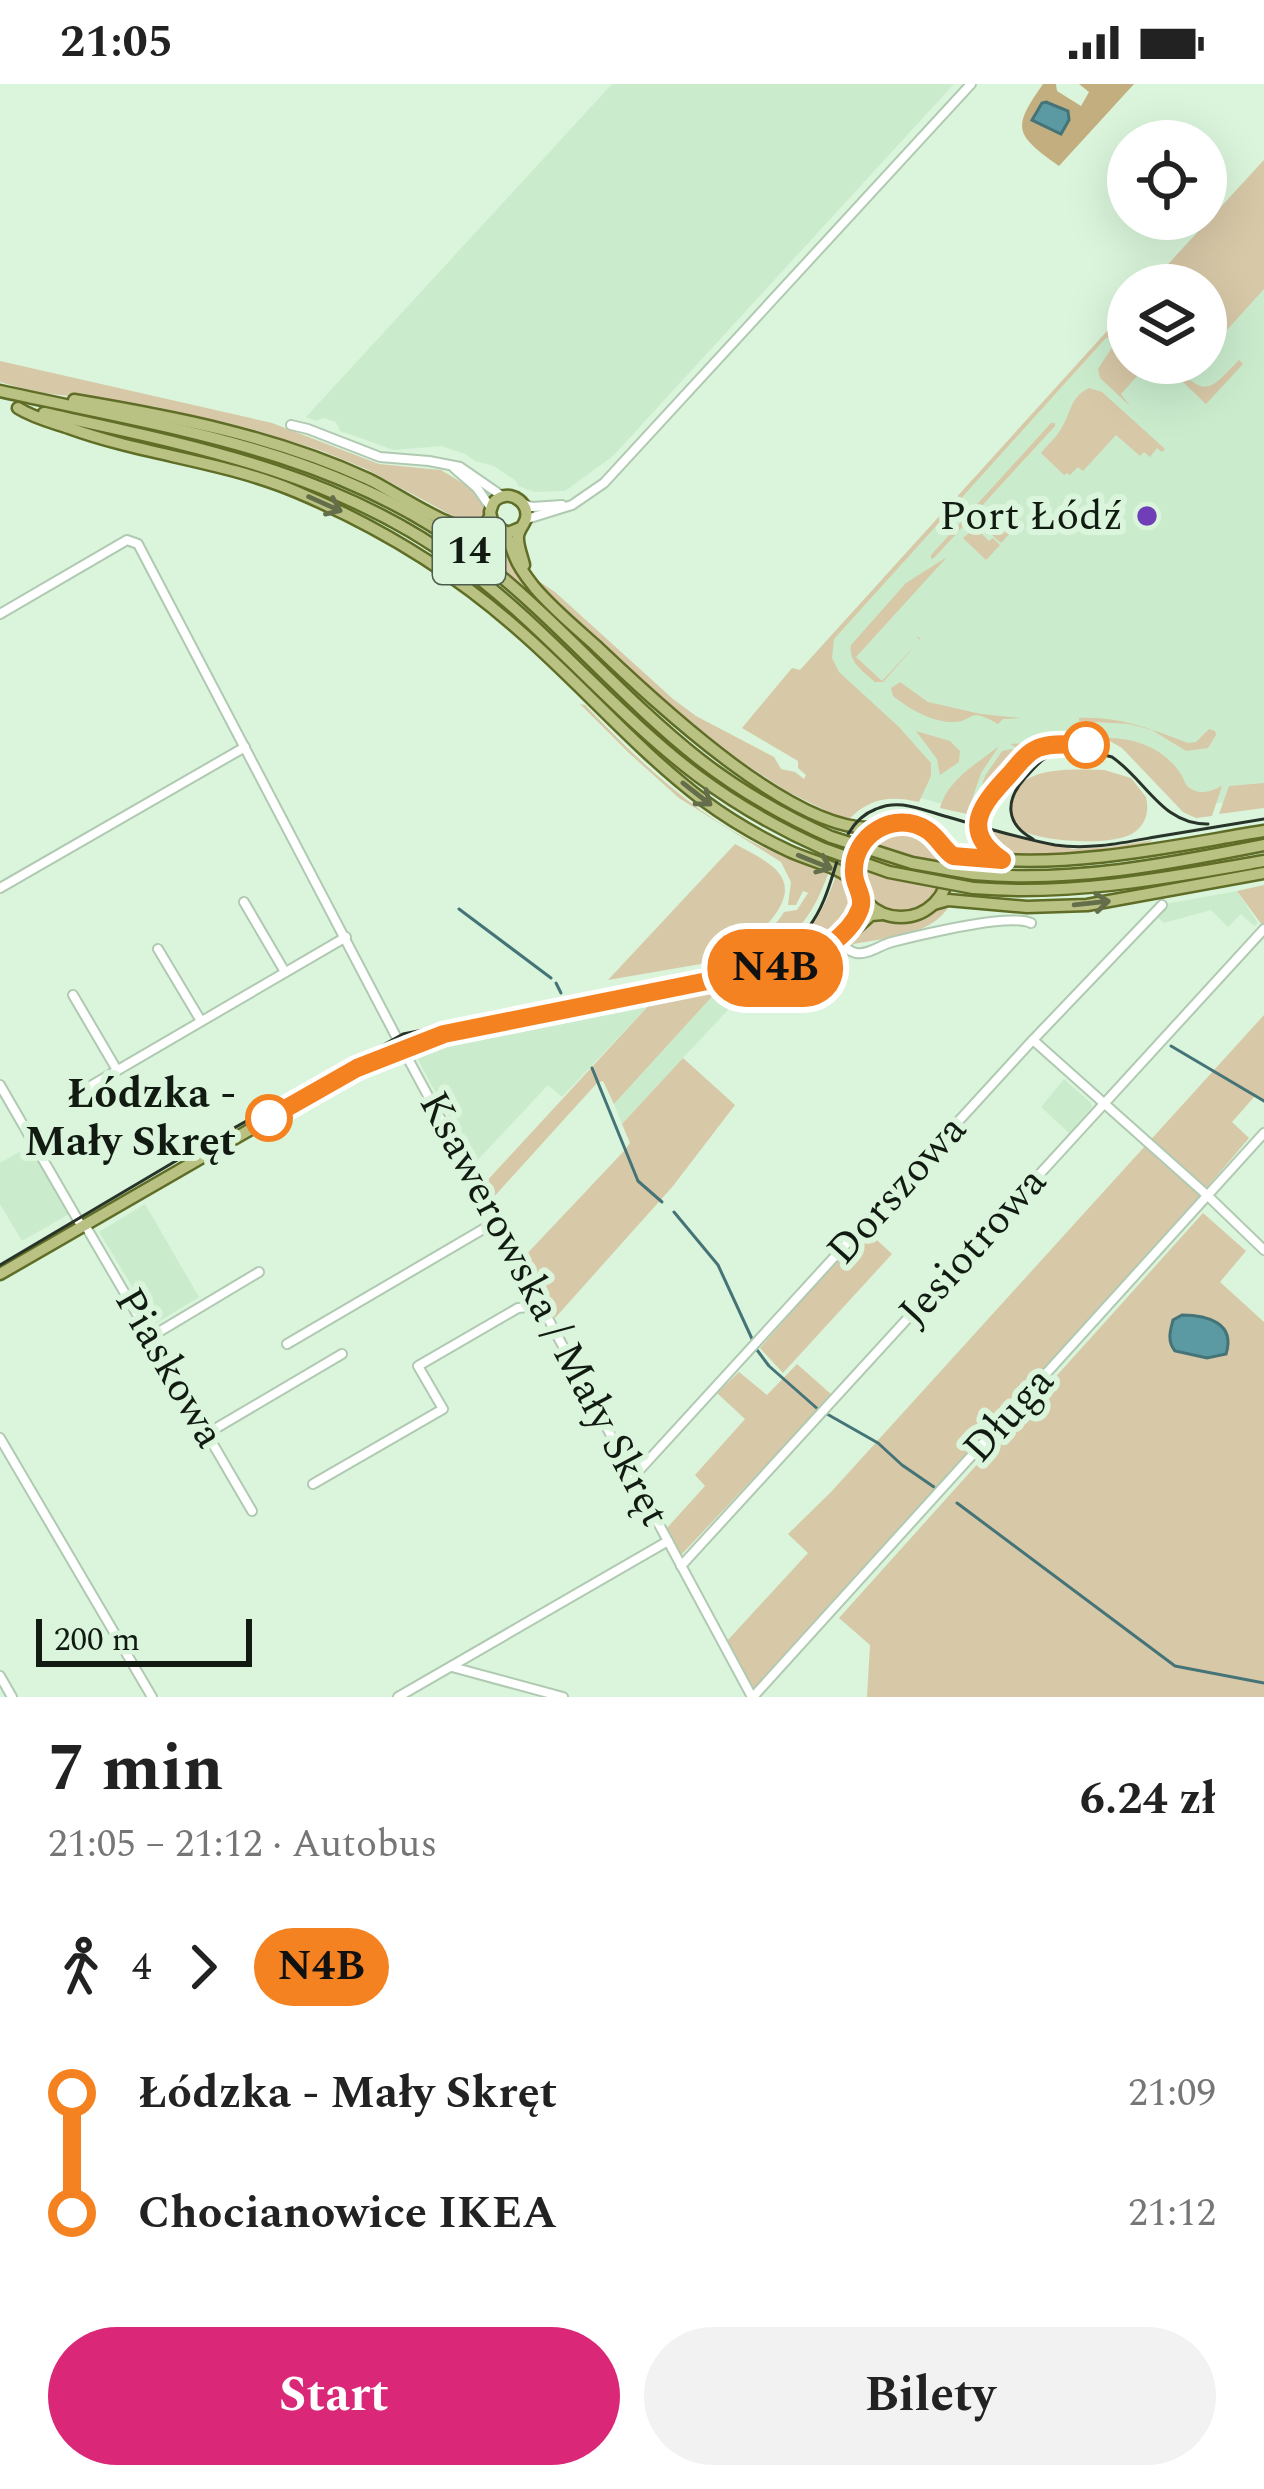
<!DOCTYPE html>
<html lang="pl">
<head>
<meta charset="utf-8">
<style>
	:root { --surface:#fff; --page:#f2f2f2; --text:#222; --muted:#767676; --accent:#db2777 }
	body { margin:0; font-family:Spectral,serif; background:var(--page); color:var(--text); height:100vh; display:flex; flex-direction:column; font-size:45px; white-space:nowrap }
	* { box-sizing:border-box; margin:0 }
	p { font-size:39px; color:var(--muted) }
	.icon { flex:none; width:66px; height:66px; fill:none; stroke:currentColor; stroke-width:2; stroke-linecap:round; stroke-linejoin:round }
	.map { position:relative; height:1613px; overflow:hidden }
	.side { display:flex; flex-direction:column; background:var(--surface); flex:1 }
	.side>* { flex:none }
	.badge { padding:0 24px; border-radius:39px; font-size:42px; line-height:78px }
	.buttons { position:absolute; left:1107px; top:36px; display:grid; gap:24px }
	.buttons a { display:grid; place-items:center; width:120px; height:120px; border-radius:50%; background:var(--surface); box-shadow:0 12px 48px #0002; font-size:60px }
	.scale { position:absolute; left:36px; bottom:30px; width:216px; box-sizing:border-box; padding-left:12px; border:6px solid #111b12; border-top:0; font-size:33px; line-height:42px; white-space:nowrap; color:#111b12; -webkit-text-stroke:9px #daf5db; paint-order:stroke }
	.map>.badge { position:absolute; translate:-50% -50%; box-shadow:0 0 0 6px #fff }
	.legs { display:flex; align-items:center; gap:18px; height:132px; padding:0 48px; font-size:39px }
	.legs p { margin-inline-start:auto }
	.overview { display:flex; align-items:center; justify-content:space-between; height:204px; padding:0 48px }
	h1 { font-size:66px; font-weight:700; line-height:90px }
	.cta { display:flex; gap:24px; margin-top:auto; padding:24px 48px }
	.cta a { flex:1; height:138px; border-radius:72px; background:var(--accent); color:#fff; font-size:48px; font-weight:700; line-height:138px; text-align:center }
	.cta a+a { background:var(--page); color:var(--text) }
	ul { padding:0 48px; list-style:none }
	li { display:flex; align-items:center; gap:42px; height:120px; font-size:45px }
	li i { display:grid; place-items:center; width:18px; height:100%; margin:0 15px; background:currentColor }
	li i::after { content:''; width:30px; height:30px; margin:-15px; border:9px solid; border-radius:50%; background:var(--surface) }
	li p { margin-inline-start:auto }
	li:first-child i { background:linear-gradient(#0000 50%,currentColor 0) }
	li:last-child i { background:linear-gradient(currentColor 50%,#0000 0) }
	.status { display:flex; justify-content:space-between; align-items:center; height:84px; padding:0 60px; background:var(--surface); direction:ltr }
	.status svg { height:33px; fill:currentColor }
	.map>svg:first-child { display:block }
</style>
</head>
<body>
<div class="status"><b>21:05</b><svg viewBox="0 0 49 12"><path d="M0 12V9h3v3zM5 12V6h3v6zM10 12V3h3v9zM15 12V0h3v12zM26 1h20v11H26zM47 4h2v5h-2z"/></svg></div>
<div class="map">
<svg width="1264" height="1613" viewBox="0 0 1264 1613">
	<rect width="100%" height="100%" fill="#daf5db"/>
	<g fill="#caeccd">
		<polygon points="612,0 954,0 613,372 565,407 534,408 518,402 516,397 494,382 475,377 465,370 441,362 394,366 340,347 336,338 323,334 316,337 306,333"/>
		<polygon points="1264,76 1264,713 1181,724 1115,657 1035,658 977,721 956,724 921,714 792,584 800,586 1128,224 1128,279 1206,279 1206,201 1149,201"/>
		<polygon points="1237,807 1258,839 1254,842 1241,830 1228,843 1211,826 1164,839 1155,831 1165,820"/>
		<polygon points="751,901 683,974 622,1040 614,1020 718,906"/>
		<polygon points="651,919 562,1013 548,1001 474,1080 416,972 490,951"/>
		<polygon points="1064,995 1091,1019 1092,1023 1069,1049 1041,1023"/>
		<polygon points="32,1061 71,1129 22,1157 0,1120 0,1079"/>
		<polygon points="145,1120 199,1213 155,1240 99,1148"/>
	</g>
	<g fill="#d7c8a7" fill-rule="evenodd">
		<polygon points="1264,76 1264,205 1206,269 1206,201 1149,201"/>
		<path d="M1128 224V243L1105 255 834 555 832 574 839 588 899 643 931 679V692L919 718C889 711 869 714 847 737L786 707 718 662 657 612 534 494 555 508 673 615 696 632 774 673 781 685 795 688 804 695 806 691 798 684V677L742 644 792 584 800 586Z"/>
		<polygon points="1127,255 1128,279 1149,279 1121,310 1130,322 1100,294 1098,285 1111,265"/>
		<path d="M1239 276 1243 280 1206 320 1163 279H1170C1206 311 1206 311 1239 276Z"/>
		<polygon points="0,277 272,339 379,380 441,386 469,403 485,420 485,429 477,438 462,437 366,385 322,367 248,344 157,323 36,308 0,298"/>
		<path d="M1089 304 1102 308 1165 365 1162 368 1157 364 1150 373 1144 368 1140 372 1116 351 1083 387 1078 383 1070 391 1067 389 1064 391 1041 369C1047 361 1056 354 1061 345 1072 328 1069 314 1089 304Z"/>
		<polygon points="1051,339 1055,339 1055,342 934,474 931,475 931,471"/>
		<polygon points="992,431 1011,448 1001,459 983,443 979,447 989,457 993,454 1000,461 986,476 963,454"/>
		<polygon points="446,442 469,447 488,445 505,458 516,487 524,500 552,528 509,489"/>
		<path d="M947 473 856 573 882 597 920 556 916 552 920 554V556L883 598H875C863 587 848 578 851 561L906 499Z"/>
		<path d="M900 598 928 618 981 630 1021 634 1003 635 998 640C965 621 976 639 950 638 930 637 908 624 893 612L891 604Z"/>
		<path d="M580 620 585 621C639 677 695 732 767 765 787 774 808 781 828 790 814 829 794 860 752 874 753 856 776 843 784 828L797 826 808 809 811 810 798 805 803 807 796 821H788L791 798 781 778 679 714 629 669Z"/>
		<path d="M1079 634C1119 632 1151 645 1188 659L1196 658 1209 645 1215 647 1216 651 1208 664 1186 667 1152 646 1129 640 1079 637Z"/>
		<polygon points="916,647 950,657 960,667 959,678 940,691 937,675"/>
		<path d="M1111 654C1139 655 1165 666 1181 690 1186 699 1184 701 1193 706 1203 711 1213 706 1222 702L1212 732 1196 734 1183 728 1122 664 1108 656 1047 657 1024 668 1010 660Z"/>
		<path d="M999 662 981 689 967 730 940 724C948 695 977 680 999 662Z"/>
		<polygon points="1012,665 1021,670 992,703 979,722 975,722 985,692 1002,667"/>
		<path d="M1104 686 1131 694 1146 713C1149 726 1147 738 1136 747 1117 763 1048 758 1025 748 1017 744 1012 734 1012 725 1010 679 1076 686 1104 686Z"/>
		<polygon points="1264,699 1264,724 1219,730 1229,702"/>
		<circle cx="901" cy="786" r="43"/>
		<path d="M981 745 1073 765 1109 763 1153 756C1132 769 1020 780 997 768 987 763 984 755 981 745Z"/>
		<path d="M1264 751V754L1244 758C1149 774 1058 791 962 780V776C1070 788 1159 769 1264 751Z"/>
		<path d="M735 760C768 778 806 793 771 836 760 849 748 857 741 873L608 896Z"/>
		<path d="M836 791C885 817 834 859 802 872 787 878 770 881 755 882 800 867 822 834 836 791Z"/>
		<polygon points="1264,801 1264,840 1262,841 1237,807"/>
		<path d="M950 821C930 853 888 853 854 860L850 863 848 858 876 833C921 844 915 827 950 821Z"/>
		<polygon points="718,906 614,1020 603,997 597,999 492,1115 484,1100 651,919"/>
		<polygon points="1264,931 1264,1019 1255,1012 1232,1038 1249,1054 1199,1113 753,1606 727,1557 808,1469 788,1450 831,1408"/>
		<polygon points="683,974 735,1021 673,1102 555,1234 523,1174 624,1067 630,1059 622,1040"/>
		<path d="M1203 1129 1246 1167 1220 1198 1264 1238V1613H867L870 1561 839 1534ZM1182 1231 1207 1233 1188 1271 1175 1267 1170 1260Z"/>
		<polygon points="865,1145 892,1170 783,1289 760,1264"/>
		<polygon points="797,1280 832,1311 681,1471 667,1444 705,1402 695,1391 745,1335 717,1309 739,1288 767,1311"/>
	</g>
	<path fill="#c2ae7f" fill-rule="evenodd" d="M1043 0H1056L1057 7 1081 22 1089 8 1079 0H1134L1059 82C1014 50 1012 44 1043 0ZM1052 19 1068 27 1069 35 1061 50 1034 38Z"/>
	<g fill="#5b9aa3" stroke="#457478" stroke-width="3">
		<polygon points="1046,18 1068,27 1069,36 1061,50 1032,36 1042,19"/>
		<path d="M1182 1231C1207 1231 1236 1239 1226 1270L1207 1274 1175 1267C1167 1257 1170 1247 1173 1236Z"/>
	</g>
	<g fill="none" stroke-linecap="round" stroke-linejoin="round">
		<g stroke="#457478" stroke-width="3">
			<polyline points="459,825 551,894"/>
			<polyline points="556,899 561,909"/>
			<polyline points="566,933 567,936"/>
			<polyline points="1171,962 1264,1017"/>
			<polyline points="592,984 638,1097 662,1118"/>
			<polyline points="674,1128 718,1181 753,1257"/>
			<polyline points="757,1266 769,1282 820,1327"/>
			<polyline points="827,1330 878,1359 902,1381 934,1403"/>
			<polyline points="957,1419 1175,1582 1264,1599"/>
		</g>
		<g stroke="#b0cab2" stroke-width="12">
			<g id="minor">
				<polyline points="291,341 308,345 380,373 429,377 460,383 502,412"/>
				<polyline points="454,384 477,404 491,424"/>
				<polyline points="524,420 532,423 562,421"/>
				<polyline points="527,435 572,421 604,399 971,0"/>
				<polyline points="0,530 127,456 138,460 399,958 752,1613"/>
				<polyline points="0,804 245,663"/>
				<polyline points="244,818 285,888"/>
				<path d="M840 859C846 864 848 867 856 869 869 871 880 861 892 858 920 851 1009 829 1031 839"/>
				<polyline points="158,865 201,937"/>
				<polyline points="73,911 117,986"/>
				<polyline points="1033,956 1208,1112 1264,1166"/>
				<polyline points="0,1001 82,1143"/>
				<polyline points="82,1007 346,853"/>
				<polyline points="85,1141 252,1427"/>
				<polyline points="152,1252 259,1188"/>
				<polyline points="287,1260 497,1137"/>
				<polyline points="208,1349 342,1270"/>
				<polyline points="0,1354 152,1613"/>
				<polyline points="634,1392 1030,959 1162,821"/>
				<polyline points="313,1400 443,1325 418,1282 518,1224 529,1223 540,1217"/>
				<polyline points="681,1482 1264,845"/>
				<polyline points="452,1583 563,1613"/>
				<polyline points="0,1592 12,1613"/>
				<polyline points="398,1613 668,1457"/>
				<polyline points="753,1613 1264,1049"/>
			</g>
		</g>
		<g stroke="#606d26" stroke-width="15">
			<g id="major">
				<path d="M0 307C162 343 332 365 469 467 552 529 618 611 699 675 740 707 784 732 831 753"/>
				<path d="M74 316C175 333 274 352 368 395 392 406 453 449 476 444 485 442 485 440 490 433"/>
				<path d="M18 324C34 334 51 338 69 344 143 371 224 377 297 408 380 443 454 488 521 548 583 602 637 666 703 716 730 736 759 753 789 767 810 777 839 782 855 798"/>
				<path d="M44 329C190 361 338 389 460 480 546 543 613 628 698 692 737 721 779 745 824 765"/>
				<path d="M520 444 508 449 493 441 490 428C493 420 492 417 501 413 514 408 529 420 526 434 525 440 519 445 518 452 517 461 522 472 524 481"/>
				<path d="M504 448C510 456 511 464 515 473 519 484 528 495 535 504 553 525 576 544 596 562 652 615 800 757 881 743"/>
				<circle cx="901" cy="786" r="47"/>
				<path d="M943 764C956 776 970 773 987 775 1080 783 1172 762 1264 747"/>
				<path d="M974 790C1073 799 1168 780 1264 761"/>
				<path d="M973 804C1072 812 1167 794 1264 777"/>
				<polyline points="934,820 948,816 1027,823 1087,821 1264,789"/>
				<polyline points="842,849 860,827 861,814"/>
				<path d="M0 1190 341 993C481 918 646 918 796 879L835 863 871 831 883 830"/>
			</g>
		</g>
		<use href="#minor" stroke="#fff" stroke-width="8"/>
		<use href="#major" stroke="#b9c283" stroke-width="10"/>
		<g stroke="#283429" stroke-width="3">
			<path d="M1033 755C1005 740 1005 716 1025 694 1032 687 1038 678 1046 674 1063 665 1095 668 1112 673 1146 696 1162 741 1208 740"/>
			<path d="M0 1181 191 1068 403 950 741 883C857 857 814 749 876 725 885 721 894 720 903 721 918 723 933 729 948 733 983 743 1018 754 1055 761 1089 766 1122 759 1155 753 1191 747 1228 741 1264 735"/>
		</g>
		<g stroke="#606d26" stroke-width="15" stroke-linecap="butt">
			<g id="major-bridge">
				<polyline points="831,753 912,779 974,790"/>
				<polyline points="824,765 889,788 973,804"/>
			</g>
		</g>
		<use href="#major-bridge" stroke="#b9c283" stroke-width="10"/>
	</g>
	<defs><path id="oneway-shaft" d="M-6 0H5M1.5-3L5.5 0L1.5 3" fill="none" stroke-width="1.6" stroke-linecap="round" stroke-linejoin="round" transform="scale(3)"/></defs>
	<g stroke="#656e4a">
		<use href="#oneway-shaft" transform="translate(325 420) rotate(24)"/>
		<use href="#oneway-shaft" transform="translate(697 710) rotate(38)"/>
		<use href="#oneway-shaft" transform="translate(815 778) rotate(22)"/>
		<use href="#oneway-shaft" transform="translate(1092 819) rotate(-6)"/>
	</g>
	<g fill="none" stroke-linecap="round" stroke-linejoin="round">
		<g stroke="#fff" stroke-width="27">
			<path id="line-1" d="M269 1034 357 984 444 950 787 881C813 875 850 852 860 825 865 812 854 802 854 789 852 751 895 725 927 746 938 753 943 765 953 772L1002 776C959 746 982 720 1010 690 1018 681 1026 669 1038 664 1052 658 1071 661 1086 661"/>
		</g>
		<use href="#line-1" stroke="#f58220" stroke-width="18"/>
	</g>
	<circle fill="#703fb7" stroke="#daf5db" stroke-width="4.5" cx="1147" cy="432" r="12"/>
	<g fill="#fff" stroke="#f58220" stroke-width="6">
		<circle cx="1086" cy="661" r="21"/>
		<circle cx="269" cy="1034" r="21"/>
	</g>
	<g text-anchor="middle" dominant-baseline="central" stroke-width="12" stroke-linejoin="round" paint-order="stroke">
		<rect fill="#daf5db" stroke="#4d5c4e" stroke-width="3" x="433" y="434" width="72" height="66" rx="9"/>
		<g font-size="39" font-weight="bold" fill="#111b12">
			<text x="469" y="467">14</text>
		</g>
		<g font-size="42" fill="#111b12" stroke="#daf5db" text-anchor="end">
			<text x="1123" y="432">Port Łódź</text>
		</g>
		<g font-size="42" font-weight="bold" fill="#111b12" stroke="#daf5db" text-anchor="end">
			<text x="236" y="1010">Łódzka -<tspan x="236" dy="48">Mały Skręt</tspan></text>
		</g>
		<g font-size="42" fill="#111b12" stroke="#daf5db">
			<text transform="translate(897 1106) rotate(-48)">Dorszowa</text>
			<text transform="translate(973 1163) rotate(-48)">Jesiotrowa</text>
			<text transform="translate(544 1225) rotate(62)">Ksawerowska / Mały Skręt</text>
			<text transform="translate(169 1284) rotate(60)">Piaskowa</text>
			<text transform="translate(1009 1331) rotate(-48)">Długa</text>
		</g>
	</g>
</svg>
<div class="buttons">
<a><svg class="icon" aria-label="locate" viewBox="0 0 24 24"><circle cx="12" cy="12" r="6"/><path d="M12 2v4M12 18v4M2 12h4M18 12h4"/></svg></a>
<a><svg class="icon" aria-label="layers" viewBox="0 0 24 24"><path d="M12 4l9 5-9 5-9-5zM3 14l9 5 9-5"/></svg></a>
</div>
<div class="scale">200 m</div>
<b class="badge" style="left:775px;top:884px;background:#f58220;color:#111">N4B</b>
</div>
<section class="side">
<div class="overview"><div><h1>7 min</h1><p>21:05 – 21:12 · Autobus</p></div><b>6.24 zł</b></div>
<div class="legs"><svg class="icon" aria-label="walk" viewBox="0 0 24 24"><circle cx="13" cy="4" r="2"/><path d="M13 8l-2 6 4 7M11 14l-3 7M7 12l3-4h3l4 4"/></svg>4<svg class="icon" aria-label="forward" viewBox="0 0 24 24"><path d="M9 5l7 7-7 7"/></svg><b class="badge" style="background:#f58220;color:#111">N4B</b></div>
<ul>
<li><i style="color:#f58220"></i><b>Łódzka - Mały Skręt</b><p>21:09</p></li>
<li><i style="color:#f58220"></i><b>Chocianowice IKEA</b><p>21:12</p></li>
</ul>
<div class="cta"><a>Start</a><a>Bilety</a></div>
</section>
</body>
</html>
